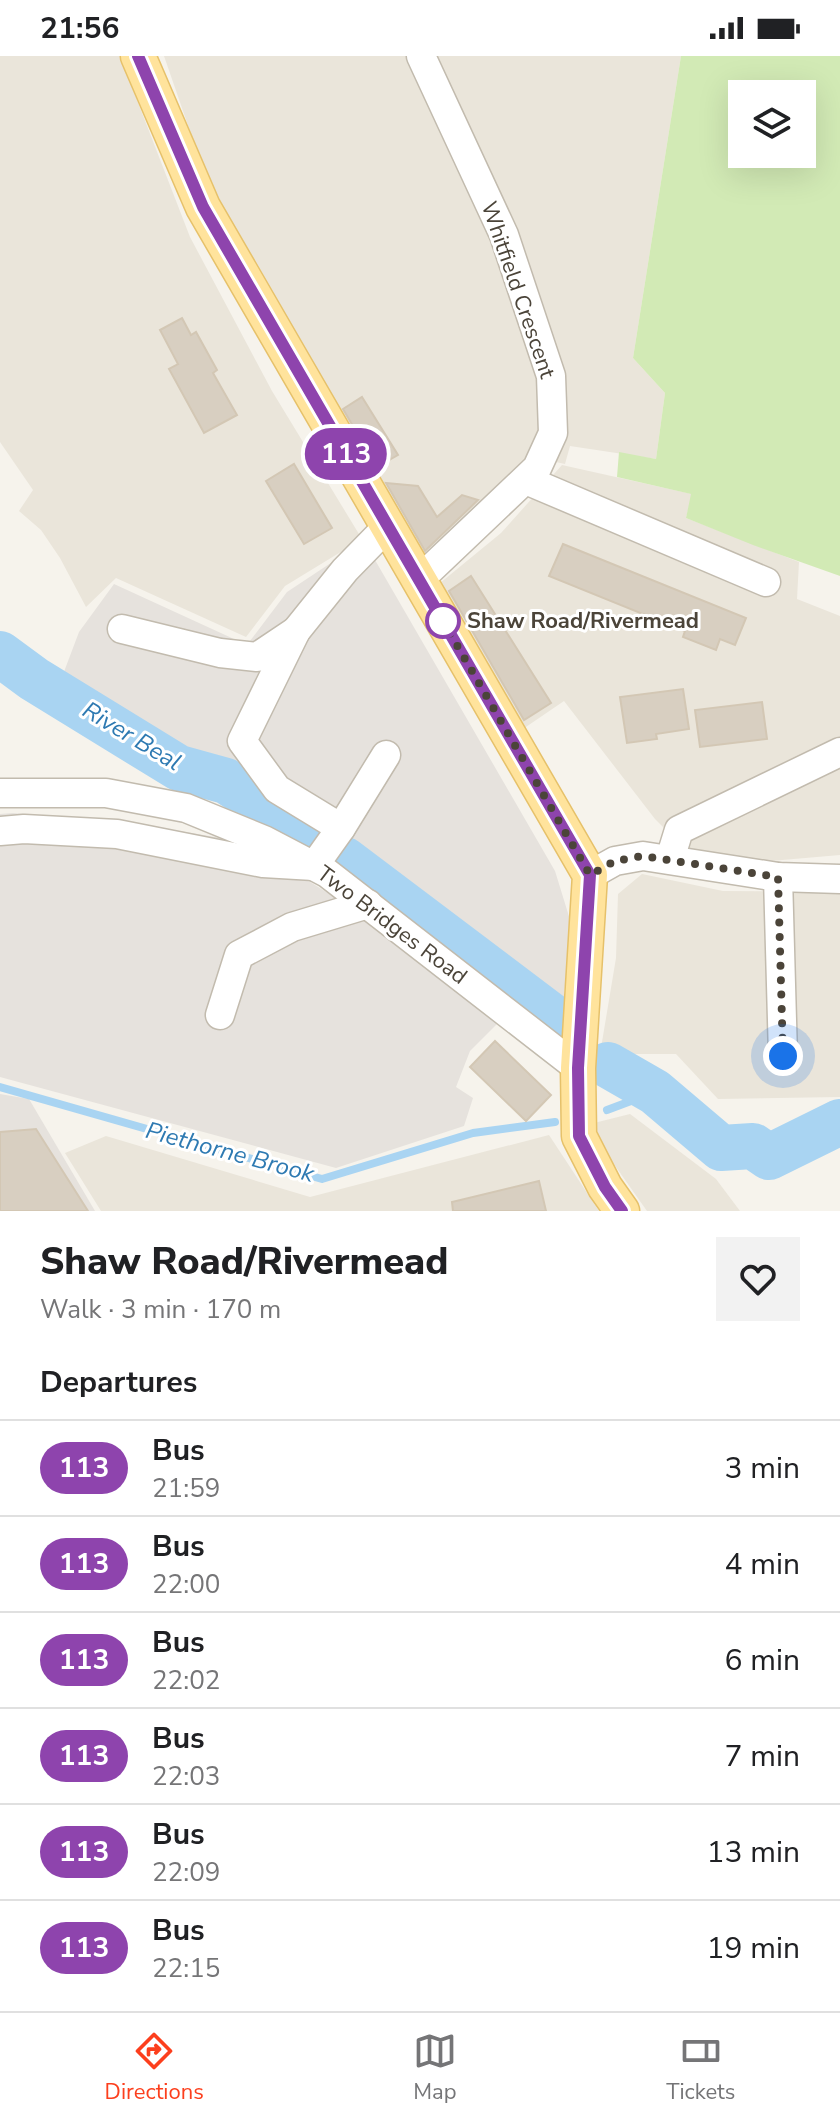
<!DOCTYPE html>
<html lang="en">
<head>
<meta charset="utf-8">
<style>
	:root { --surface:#fff; --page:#f2f2f2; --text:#202124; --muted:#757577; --line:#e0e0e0; --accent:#fc3f1d }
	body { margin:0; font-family:"Nunito Sans",sans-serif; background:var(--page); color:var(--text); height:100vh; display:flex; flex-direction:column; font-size:30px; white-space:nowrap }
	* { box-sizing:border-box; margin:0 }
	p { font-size:26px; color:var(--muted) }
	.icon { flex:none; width:44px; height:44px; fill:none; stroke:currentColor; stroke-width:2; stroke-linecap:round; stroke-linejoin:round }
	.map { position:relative; height:1155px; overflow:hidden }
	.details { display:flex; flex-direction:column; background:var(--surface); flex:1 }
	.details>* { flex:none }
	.badge { padding:0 16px; border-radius:26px; font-size:28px; line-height:52px }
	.tools { position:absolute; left:728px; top:24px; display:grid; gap:16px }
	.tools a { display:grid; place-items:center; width:88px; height:88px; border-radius:0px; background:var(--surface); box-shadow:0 8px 32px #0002; font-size:40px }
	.you { position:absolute; width:40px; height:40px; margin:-20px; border:6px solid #fff; border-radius:50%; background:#1a73e8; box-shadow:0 0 0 12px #1a73e833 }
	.map>.badge { position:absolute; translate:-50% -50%; box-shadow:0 0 0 4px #fff }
	h2 { padding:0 40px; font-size:30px; line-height:72px }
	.round { display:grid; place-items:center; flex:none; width:84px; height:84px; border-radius:0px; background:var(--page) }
	.summary { display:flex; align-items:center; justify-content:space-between; height:136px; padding:0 40px }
	h1 { font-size:38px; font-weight:800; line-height:60px }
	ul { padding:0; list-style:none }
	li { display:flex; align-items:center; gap:24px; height:96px; padding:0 40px; border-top:2px solid var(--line) }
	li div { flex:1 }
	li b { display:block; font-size:30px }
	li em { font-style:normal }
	li .badge { min-width:88px; font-weight:700; text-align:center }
	.status { display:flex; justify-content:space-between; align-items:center; height:56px; padding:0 40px; background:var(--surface); direction:ltr }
	.status svg { height:22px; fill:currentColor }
	.menu { display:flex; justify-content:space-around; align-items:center; height:112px; border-top:2px solid var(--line); background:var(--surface); font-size:22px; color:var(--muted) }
	.menu a { display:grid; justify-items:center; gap:4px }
	.menu .on { color:var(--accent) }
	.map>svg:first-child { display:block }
</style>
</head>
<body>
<div class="status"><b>21:56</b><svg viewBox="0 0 49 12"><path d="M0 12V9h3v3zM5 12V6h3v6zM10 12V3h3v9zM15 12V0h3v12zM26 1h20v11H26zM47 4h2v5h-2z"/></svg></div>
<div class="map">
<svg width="840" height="1155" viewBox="0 0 840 1155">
	<rect width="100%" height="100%" fill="#f6f3ec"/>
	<g fill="#eae5da">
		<polygon points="0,0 120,0 190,181 272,335 362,483 285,530 246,581 116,522 86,551 60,502 41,474 19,455 33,434 0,386"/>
		<polygon points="164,0 681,0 633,302 665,337 656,403 570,390 565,408 529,400 423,507 219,159"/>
		<polygon points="562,409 692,438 686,462 799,506 797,543 840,560 840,799 758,806 686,794 655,763 564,645 520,675 434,532 501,477"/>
		<polygon points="642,818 723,835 840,836 840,1041 718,1043 676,998 600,998 616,902 618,838"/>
		<polygon points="630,1058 716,1123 740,1155 647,1155 599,1087 594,1067"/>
		<polygon points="549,1079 599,1155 101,1155 65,1097 106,1080 310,1141"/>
	</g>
	<g fill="#e6e2dd">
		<polygon points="364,485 555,815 571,867 562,960 261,738 121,673 59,629 79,576 114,528 247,589 287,536"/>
		<polygon points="13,757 132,767 245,786 336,842 497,968 470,995 456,1031 473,1042 464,1070 336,1112 0,1021 0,758"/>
		<polygon points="0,1038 29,1043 95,1155 0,1155"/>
	</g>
	<path fill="#d2eab5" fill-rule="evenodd" d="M681 0H840V520L753 489 686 462 691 438 617 421 619 396 656 403 665 337 633 302ZM742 38H802V98H742Z"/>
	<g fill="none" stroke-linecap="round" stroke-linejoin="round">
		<g stroke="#a9d4f2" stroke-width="8">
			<polyline points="0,1031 322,1123 473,1077 555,1066"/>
			<polyline points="607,1054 655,1036"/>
		</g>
		<g stroke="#a9d4f2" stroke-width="46">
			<polyline points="0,598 34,623 179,712 226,725 310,779"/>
			<polyline points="345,804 557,964"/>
			<polyline points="608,1009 655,1036 721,1092 753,1090 769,1101 840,1066"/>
		</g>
	</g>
	<g fill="#d8cfc1" stroke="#d3c7b4" stroke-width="2">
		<polygon points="182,262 191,279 196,276 217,314 213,317 237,359 204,377 169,313 178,308 160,274"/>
		<polygon points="362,341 398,399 377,411 343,353"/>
		<polygon points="294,408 332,472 304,488 266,425"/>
		<polygon points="386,427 418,430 437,461 462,439 478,444 425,495"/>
		<polygon points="563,488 746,562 735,589 720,583 716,594 683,581 685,575 549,520"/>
		<polygon points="471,520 551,647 524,664 449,535"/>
		<polygon points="683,633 689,673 656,678 657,683 627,687 620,641"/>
		<polygon points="762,646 767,683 700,691 695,654"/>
		<polygon points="495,985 551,1039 526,1065 470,1011"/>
		<polygon points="36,1073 88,1155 0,1155 0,1076"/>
		<polygon points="539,1125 546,1155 453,1155 452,1146"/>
	</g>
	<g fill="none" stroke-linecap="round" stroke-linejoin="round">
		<g stroke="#c2bbae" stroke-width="31">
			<g id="minor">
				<polyline points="526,424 766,526"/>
				<polyline points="419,524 537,412 553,377 551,320 504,179 421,0"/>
				<polyline points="122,573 220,597 257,601 296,575"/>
				<polyline points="0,737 106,737 186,752 264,784 327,817 578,1012"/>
				<polyline points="341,772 386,699"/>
				<polyline points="0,775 24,773 117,778 263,807 314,810 341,772 277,733 242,685 296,575 345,514 388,470"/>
				<polyline points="670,803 679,774 840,696"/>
				<polyline points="590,819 615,805 643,800 778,821 840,823"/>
				<polyline points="778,821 783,1000"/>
				<polyline points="220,959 239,899 292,871 368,848"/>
			</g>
		</g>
		<g stroke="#e6c16a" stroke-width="37">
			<polyline id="major" points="138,0 203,151 590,819 578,1012 579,1080 605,1131 622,1155"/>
		</g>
		<use href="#minor" stroke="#fff" stroke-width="28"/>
		<use href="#major" stroke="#ffe39c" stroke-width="34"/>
	</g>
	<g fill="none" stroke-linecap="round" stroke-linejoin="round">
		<g stroke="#fff" stroke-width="18">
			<polyline id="line" points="138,0 203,151 590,819 578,1012 579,1080 605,1131 622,1155"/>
		</g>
		<use href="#line" stroke="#8e44ad" stroke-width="12"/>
		<polyline stroke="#4b4439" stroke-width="8" stroke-dasharray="0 14.4" points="443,565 590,819 615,805 643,800 778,821 783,1000"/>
	</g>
	<circle fill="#fff" stroke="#8e44ad" stroke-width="4" cx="443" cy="565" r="16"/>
	<g text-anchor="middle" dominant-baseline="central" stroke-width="6" stroke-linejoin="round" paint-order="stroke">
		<g font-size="22" fill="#4b4439" stroke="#fff">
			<text transform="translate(518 234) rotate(71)">Whitfield Crescent</text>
			<text transform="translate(392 869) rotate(37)">Two Bridges Road</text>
		</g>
		<g font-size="22" font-weight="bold" fill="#4b4439" stroke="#fff" text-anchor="start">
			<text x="467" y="565">Shaw Road/Rivermead</text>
		</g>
		<g font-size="24" font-style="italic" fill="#2e7ab2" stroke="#fff">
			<text transform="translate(132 680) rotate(31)">River Beal</text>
			<text transform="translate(230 1096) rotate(15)">Piethorne Brook</text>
		</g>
	</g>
</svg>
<div class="tools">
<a><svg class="icon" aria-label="layers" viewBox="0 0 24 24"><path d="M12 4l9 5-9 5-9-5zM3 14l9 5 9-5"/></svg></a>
</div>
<div class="you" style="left:783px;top:1000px"></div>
<b class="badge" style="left:346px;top:398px;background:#8e44ad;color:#fff">113</b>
</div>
<section class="details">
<div class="summary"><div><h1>Shaw Road/Rivermead</h1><p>Walk · 3 min · 170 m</p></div><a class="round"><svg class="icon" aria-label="heart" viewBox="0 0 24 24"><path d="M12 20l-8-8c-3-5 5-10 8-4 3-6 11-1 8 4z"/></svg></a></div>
<h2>Departures</h2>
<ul>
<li><span class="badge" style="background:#8e44ad;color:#fff">113</span><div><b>Bus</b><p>21:59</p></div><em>3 min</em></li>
<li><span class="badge" style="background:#8e44ad;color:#fff">113</span><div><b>Bus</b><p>22:00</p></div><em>4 min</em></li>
<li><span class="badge" style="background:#8e44ad;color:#fff">113</span><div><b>Bus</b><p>22:02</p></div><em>6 min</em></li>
<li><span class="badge" style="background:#8e44ad;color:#fff">113</span><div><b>Bus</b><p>22:03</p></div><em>7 min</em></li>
<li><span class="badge" style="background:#8e44ad;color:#fff">113</span><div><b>Bus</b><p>22:09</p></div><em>13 min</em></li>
<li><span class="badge" style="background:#8e44ad;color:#fff">113</span><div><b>Bus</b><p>22:15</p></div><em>19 min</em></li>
</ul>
</section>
<nav class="menu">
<a class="on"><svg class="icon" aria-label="directions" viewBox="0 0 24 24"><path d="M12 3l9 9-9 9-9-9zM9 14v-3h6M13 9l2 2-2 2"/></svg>Directions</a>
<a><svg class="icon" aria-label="map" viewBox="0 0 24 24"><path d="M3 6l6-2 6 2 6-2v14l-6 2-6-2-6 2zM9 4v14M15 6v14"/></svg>Map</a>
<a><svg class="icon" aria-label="tickets" viewBox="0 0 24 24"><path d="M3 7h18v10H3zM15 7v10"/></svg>Tickets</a>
</nav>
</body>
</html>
